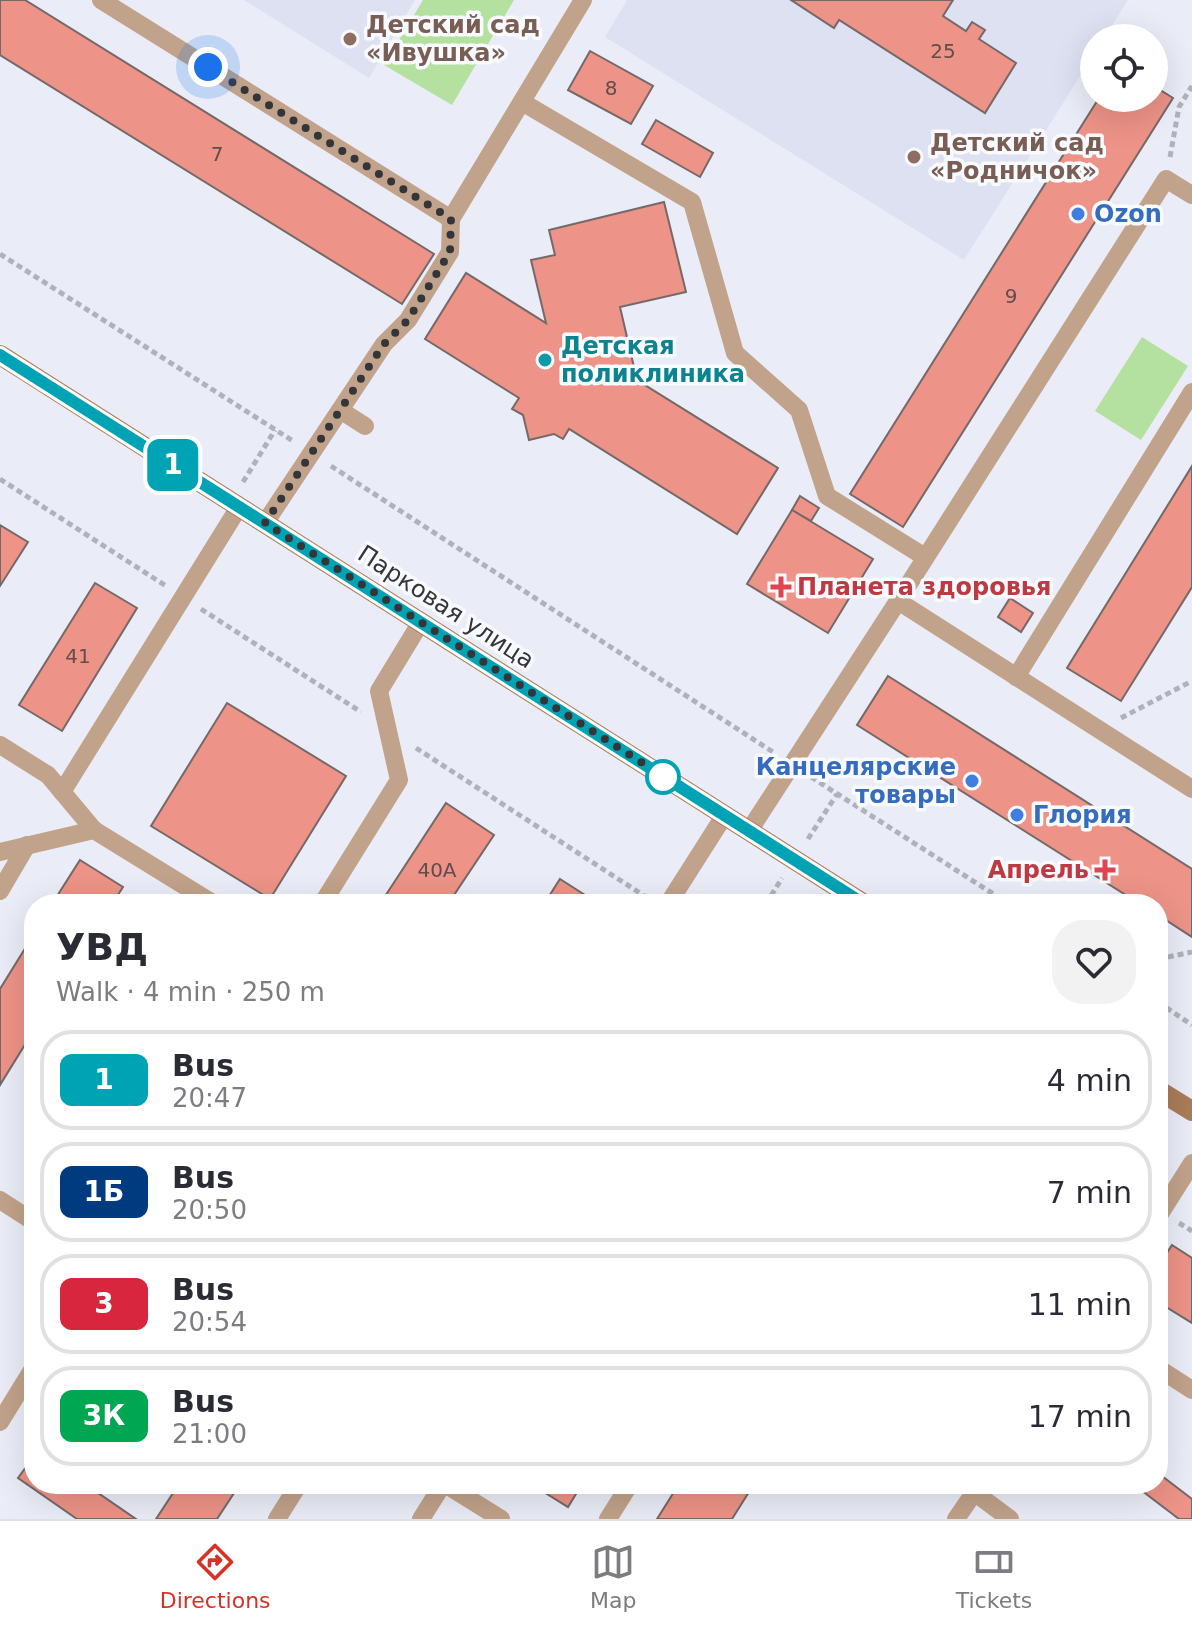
<!DOCTYPE html>
<html lang="en">
<head>
<meta charset="utf-8">
<style>
	:root { --surface:#fff; --page:#f2f2f3; --text:#2b2b33; --muted:#7c7c81; --line:#e1e1e2; --accent:#d93025 }
	body { margin:0; font-family:"DejaVu Sans",sans-serif; background:var(--page); color:var(--text); height:100vh; display:flex; flex-direction:column; font-size:30px; white-space:nowrap }
	* { box-sizing:border-box; margin:0 }
	p { font-size:26px; color:var(--muted) }
	.icon { flex:none; width:44px; height:44px; fill:none; stroke:currentColor; stroke-width:2; stroke-linecap:round; stroke-linejoin:round }
	.map { position:relative; flex:1; overflow:hidden }
	.panel { position:absolute; left:24px; top:894px; width:1144px; height:600px; display:flex; flex-direction:column; background:var(--surface); border-radius:32px; box-shadow:0 8px 32px #0002 }
	.panel>* { flex:none }
	.badge { padding:0 16px; border-radius:12px; font-size:28px; line-height:52px }
	.buttons { position:absolute; left:1080px; top:24px; display:grid; gap:16px }
	.buttons a { display:grid; place-items:center; width:88px; height:88px; border-radius:50%; background:var(--surface); box-shadow:0 8px 32px #0002; font-size:40px }
	.you { position:absolute; width:40px; height:40px; margin:-20px; border:6px solid #fff; border-radius:50%; background:#1a73e8; box-shadow:0 0 0 12px #1a73e833 }
	.map>.badge { position:absolute; translate:-50% -50%; box-shadow:0 0 0 4px #fff }
	.round { display:grid; place-items:center; flex:none; width:84px; height:84px; border-radius:32px; background:var(--page) }
	.overview { display:flex; align-items:center; justify-content:space-between; height:136px; padding:0 32px }
	h1 { font-size:38px; font-weight:600; line-height:60px }
	ul { padding:0; list-style:none }
	li { display:flex; align-items:center; gap:24px; height:100px; margin:0 16px 12px; padding:0 16px; border:4px solid var(--line); border-radius:32px }
	li div { flex:1 }
	li b { display:block; font-size:30px }
	li em { font-style:normal }
	li .badge { min-width:88px; font-weight:700; text-align:center }
	.tab-bar { display:flex; justify-content:space-around; align-items:center; height:112px; border-top:2px solid var(--line); background:var(--surface); font-size:22px; color:var(--muted) }
	.tab-bar a { display:grid; justify-items:center; gap:4px }
	.tab-bar .current { color:var(--accent) }
	.map>svg:first-child { display:block }
</style>
</head>
<body>
<div class="map">
<svg width="1192" height="1519" viewBox="0 0 1192 1519">
	<rect width="100%" height="100%" fill="#eaedf7"/>
	<g fill="#dde1f2">
		<polygon points="244,0 415,0 369,78"/>
		<polygon points="627,0 1128,0 1104,38 1094,38 1094,54 964,260 605,37"/>
	</g>
	<g fill="#b4e1a0">
		<polygon points="423,0 514,0 452,105 384,65"/>
		<polygon points="1142,337 1188,366 1141,440 1095,411"/>
	</g>
	<g fill="#ed9387" stroke="#746968" stroke-width="2">
		<polygon points="0,0 25,0 434,254 402,304 0,55"/>
		<polygon points="791,0 953,0 943,16 966,31 972,22 985,30 979,39 1016,63 985,113 839,20 834,28"/>
		<polygon points="590,51 653,86 631,124 568,90"/>
		<polygon points="1154,86 1173,98 903,527 850,494 1099,98 1154,98"/>
		<polygon points="656,120 713,153 700,177 642,144"/>
		<polygon points="664,202 686,292 620,307 637,380 778,468 737,534 569,429 563,439 554,434 529,440 523,415 512,409 519,398 425,339 466,273 546,323 531,260 555,255 549,230"/>
		<polygon points="1192,466 1192,587 1121,701 1067,668"/>
		<polygon points="800,496 819,508 811,521 792,510"/>
		<polygon points="792,510 873,559 828,633 747,584"/>
		<polygon points="0,525 28,542 0,586"/>
		<polygon points="95,583 137,608 62,731 19,705"/>
		<polygon points="1010,598 1033,613 1021,632 998,617"/>
		<polygon points="888,676 1192,869 1192,937 1158,915 1158,904 1140,904 857,725"/>
		<polygon points="227,703 346,776 270,899 151,826"/>
		<polygon points="446,803 494,835 448,904 380,904"/>
		<polygon points="80,860 123,887 112,904 52,904"/>
		<polygon points="560,879 599,904 544,904"/>
		<polygon points="34,934 34,1030 0,1085 0,989"/>
		<polygon points="1172,1245 1192,1258 1192,1323 1158,1302 1158,1267"/>
		<polygon points="34,1456 34,1484 85,1484 136,1519 77,1519 18,1478"/>
		<polygon points="1158,1473 1192,1499 1192,1519 1179,1519 1133,1484 1158,1484"/>
		<polygon points="179,1484 240,1484 217,1519 156,1519"/>
		<polygon points="531,1484 582,1484 568,1507"/>
		<polygon points="679,1484 754,1484 732,1519 657,1519"/>
	</g>
	<g fill="none" stroke-linecap="round" stroke-linejoin="round">
		<g stroke="#afb2ba" stroke-width="5" stroke-dasharray="6 4" stroke-linecap="butt">
			<polyline points="1170,157 1179,107 1192,86"/>
			<polyline points="0,254 293,441"/>
			<polyline points="331,466 773,752"/>
			<polyline points="0,479 166,586"/>
			<polyline points="243,482 275,430"/>
			<polyline points="201,609 361,712"/>
			<polyline points="1121,718 1192,681"/>
			<polyline points="416,748 646,897"/>
			<polyline points="811,777 1009,904"/>
			<polyline points="808,839 837,794"/>
			<polyline points="766,904 782,878"/>
			<polyline points="1158,959 1192,952"/>
			<polyline points="1158,1002 1192,1025"/>
			<polyline points="1179,1223 1192,1231"/>
		</g>
		<g stroke="#c1a28a" stroke-width="18">
			<polyline points="101,0 451,219"/>
			<polyline points="522,102 692,202 735,353 799,410 827,496 925,557"/>
			<polyline points="340,410 365,426"/>
			<polyline points="265,523 384,344 408,320 450,252 451,219 583,0"/>
			<polyline points="898,601 1166,179 1192,195"/>
			<polyline points="1016,677 1192,392"/>
			<polyline points="0,745 48,775 94,830"/>
			<polyline points="62,792 239,507"/>
			<polyline points="749,831 898,601 1192,789"/>
			<polyline points="0,852 94,830 214,904"/>
			<polyline points="0,891 27,845"/>
			<polyline points="322,904 399,780 379,691 421,622"/>
			<polyline points="668,904 724,816"/>
			<polyline points="0,1200 34,1222"/>
			<polyline points="1158,1217 1192,1163"/>
			<polyline points="1158,1368 1192,1390"/>
			<polyline points="0,1422 34,1367"/>
			<polyline points="445,1484 501,1519"/>
			<polyline points="974,1492 1010,1519"/>
			<polyline points="277,1519 299,1484"/>
			<polyline points="421,1519 443,1484"/>
			<polyline points="608,1519 630,1484"/>
			<polyline points="956,1519 980,1484"/>
		</g>
		<g stroke="#aa7c58" stroke-width="20">
			<polyline points="0,355 864,904"/>
			<polyline points="1158,1090 1192,1111"/>
		</g>
	</g>
	<g fill="none" stroke-linecap="round" stroke-linejoin="round">
		<g stroke="#fff" stroke-width="18">
			<polyline id="line" points="0,355 864,904"/>
		</g>
		<use href="#line" stroke="#00a3b4" stroke-width="12"/>
		<polyline stroke="#343539" stroke-width="8" stroke-dasharray="0 14.4" points="208,67 451,219 450,252 408,320 384,344 265,523 674,783 663,777"/>
	</g>
	<g fill="#8d6e63" stroke="#f9fafe" stroke-width="3">
		<circle cx="350" cy="39" r="8"/>
		<circle cx="914" cy="157" r="8"/>
	</g>
	<g fill="#3f7fe0" stroke="#f9fafe" stroke-width="3">
		<circle cx="1078" cy="214" r="8"/>
		<circle cx="972" cy="781" r="8"/>
		<circle cx="1017" cy="815" r="8"/>
	</g>
	<circle fill="#0f9aa8" stroke="#f9fafe" stroke-width="3" cx="545" cy="360" r="8"/>
	<g fill="#e0444e" stroke="#f9fafe" stroke-width="3">
		<path d="M777 575h8v8h8v8h-8v8h-8v-8h-8v-8h8z"/>
		<path d="M1101 858h8v8h8v8h-8v8h-8v-8h-8v-8h8z"/>
	</g>
	<circle fill="#fff" stroke="#00a3b4" stroke-width="4" cx="663" cy="777" r="16"/>
	<g text-anchor="middle" dominant-baseline="central" stroke-width="7" stroke-linejoin="round" paint-order="stroke">
		<g font-size="20" fill="#624c4c">
			<text x="943" y="51">25</text>
			<text x="611" y="88">8</text>
			<text x="217" y="154">7</text>
			<text x="1011" y="296">9</text>
			<text x="78" y="656">41</text>
			<text x="437" y="870">40А</text>
		</g>
		<g font-size="24" font-weight="bold" fill="#785e54" stroke="#f9fafe" text-anchor="start">
			<text x="366" y="25">Детский сад<tspan x="366" dy="28">«Ивушка»</tspan></text>
			<text x="930" y="143">Детский сад<tspan x="930" dy="28">«Родничок»</tspan></text>
		</g>
		<g font-size="24" font-weight="bold" fill="#366cbe" stroke="#f9fafe" text-anchor="start">
			<text x="1094" y="214">Ozon</text>
			<text x="956" y="767" text-anchor="end">Канцелярские<tspan x="956" dy="28">товары</tspan></text>
			<text x="1033" y="815">Глория</text>
		</g>
		<g font-size="24" font-weight="bold" fill="#0d838f" stroke="#f9fafe" text-anchor="start">
			<text x="561" y="346">Детская<tspan x="561" dy="28">поликлиника</tspan></text>
		</g>
		<g font-size="24" font-weight="bold" fill="#be3a42" stroke="#f9fafe" text-anchor="start">
			<text x="797" y="587">Планета здоровья</text>
			<text x="1089" y="870" text-anchor="end">Апрель</text>
		</g>
		<g font-size="24" fill="#343539" stroke="#f9fafe">
			<text transform="translate(446 607) rotate(33)">Парковая улица</text>
		</g>
	</g>
</svg>
<div class="buttons">
<a><svg class="icon" aria-label="locate" viewBox="0 0 24 24"><circle cx="12" cy="12" r="6"/><path d="M12 2v4M12 18v4M2 12h4M18 12h4"/></svg></a>
</div>
<div class="you" style="left:208px;top:67px"></div>
<b class="badge" style="left:173px;top:465px;background:#00a3b4;color:#fff">1</b>
<section class="panel">
<div class="overview"><div><h1>УВД</h1><p>Walk · 4 min · 250 m</p></div><a class="round"><svg class="icon" aria-label="heart" viewBox="0 0 24 24"><path d="M12 20l-8-8c-3-5 5-10 8-4 3-6 11-1 8 4z"/></svg></a></div>
<ul>
<li><span class="badge" style="background:#00a3b4;color:#fff">1</span><div><b>Bus</b><p>20:47</p></div><em>4 min</em></li>
<li><span class="badge" style="background:#003b80;color:#fff">1Б</span><div><b>Bus</b><p>20:50</p></div><em>7 min</em></li>
<li><span class="badge" style="background:#d7263d;color:#fff">3</span><div><b>Bus</b><p>20:54</p></div><em>11 min</em></li>
<li><span class="badge" style="background:#00a651;color:#fff">3К</span><div><b>Bus</b><p>21:00</p></div><em>17 min</em></li>
</ul>
</section>
</div>
<nav class="tab-bar">
<a class="current"><svg class="icon" aria-label="directions" viewBox="0 0 24 24"><path d="M12 3l9 9-9 9-9-9zM9 14v-3h6M13 9l2 2-2 2"/></svg>Directions</a>
<a><svg class="icon" aria-label="map" viewBox="0 0 24 24"><path d="M3 6l6-2 6 2 6-2v14l-6 2-6-2-6 2zM9 4v14M15 6v14"/></svg>Map</a>
<a><svg class="icon" aria-label="tickets" viewBox="0 0 24 24"><path d="M3 7h18v10H3zM15 7v10"/></svg>Tickets</a>
</nav>
</body>
</html>
